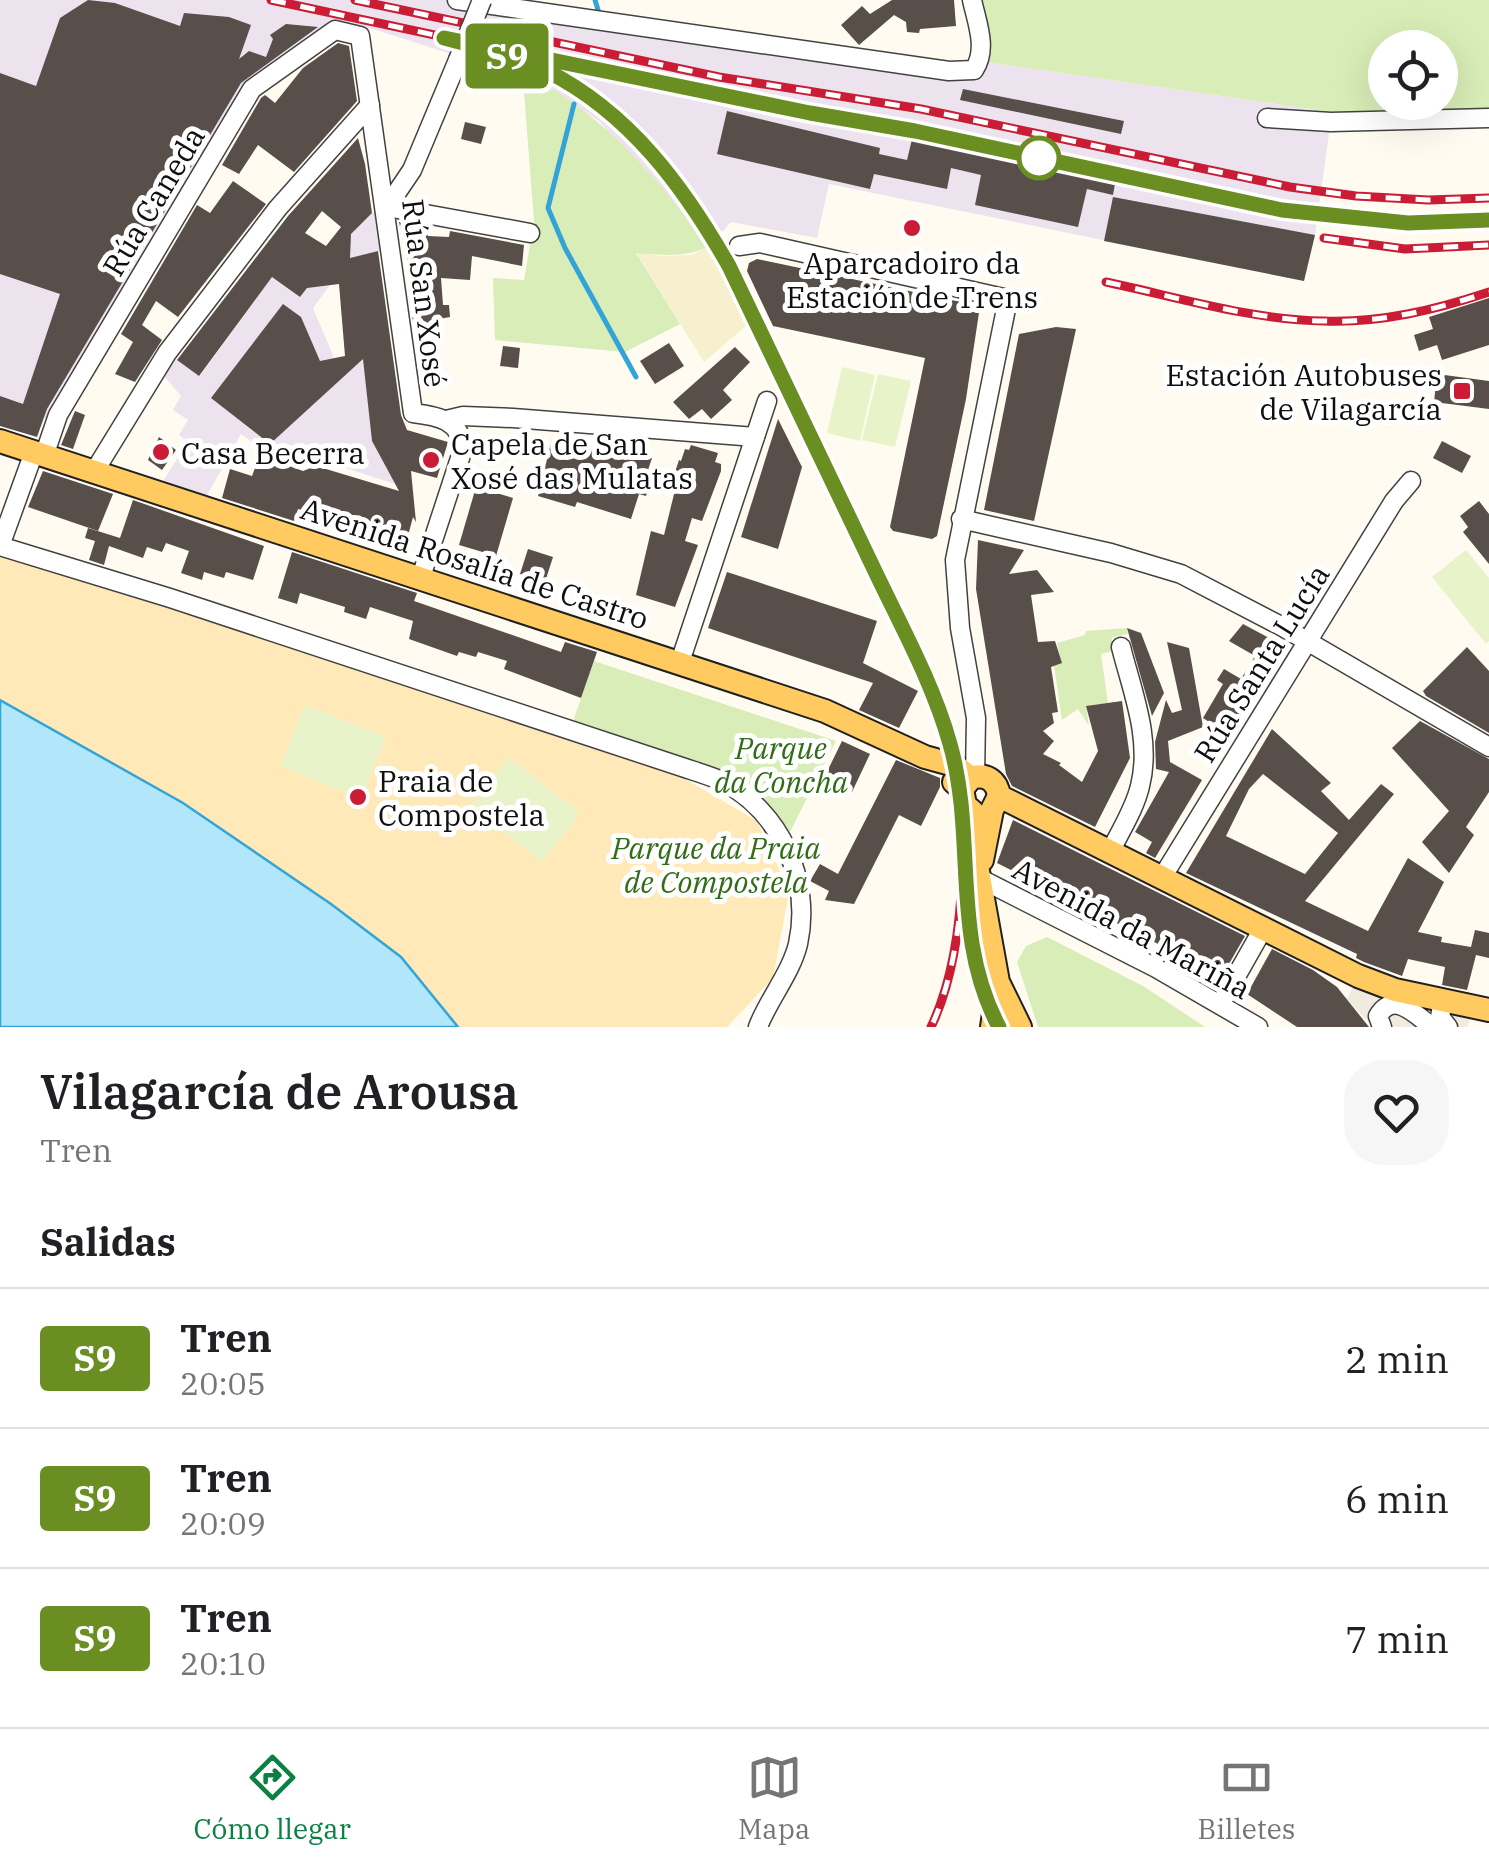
<!DOCTYPE html>
<html lang="es">
<head>
<meta charset="utf-8">
<style>
	:root { --surface:#fff; --page:#f6f6f6; --text:#202124; --muted:#757577; --line:#e0e0e0; --accent:#0b8043 }
	body { margin:0; font-family:"IBM Plex Serif",serif; background:var(--page); color:var(--text); height:100vh; display:flex; flex-direction:column; font-size:38px; white-space:nowrap }
	* { box-sizing:border-box; margin:0 }
	p { font-size:32px; color:var(--muted) }
	.icon { flex:none; width:55px; height:55px; fill:none; stroke:currentColor; stroke-width:2; stroke-linecap:round; stroke-linejoin:round }
	.map { position:relative; height:1027px; overflow:hidden }
	.sheet { display:flex; flex-direction:column; background:var(--surface); flex:1 }
	.sheet>* { flex:none }
	.badge { padding:0 20px; border-radius:8px; font-size:35px; line-height:65px }
	.fabs { position:absolute; left:1368px; top:30px; display:grid; gap:20px }
	.fabs a { display:grid; place-items:center; width:90px; height:90px; border-radius:50%; background:var(--surface); box-shadow:0 10px 40px #0002; font-size:50px }
	.map>.badge { position:absolute; translate:-50% -50%; box-shadow:0 0 0 5px #fff }
	h2 { padding:0 40px; font-size:38px; line-height:90px }
	.round { display:grid; place-items:center; flex:none; width:105px; height:105px; border-radius:40px; background:var(--page) }
	.headline { display:flex; align-items:center; justify-content:space-between; height:170px; padding:0 40px }
	h1 { font-size:48px; font-weight:600; line-height:75px }
	ul { padding:0; list-style:none }
	li { display:flex; align-items:center; gap:30px; height:140px; padding:0 40px; border-top:2px solid var(--line) }
	li div { flex:1 }
	li b { display:block; font-size:38px }
	li em { font-style:normal }
	li .badge { min-width:110px; font-weight:700; text-align:center }
	.menu { display:flex; justify-content:space-around; align-items:center; height:140px; border-top:2px solid var(--line); background:var(--surface); font-size:28px; color:var(--muted) }
	.menu a { display:grid; justify-items:center; gap:5px }
	.menu .on { color:var(--accent) }
	.map>svg:first-child { display:block }
</style>
</head>
<body>
<div class="map">
<svg width="1489" height="1027" viewBox="0 0 1489 1027">
	<rect width="100%" height="100%" fill="#fffbf0"/>
	<g fill="#ece3ee">
		<polygon points="0,0 511,0 949,71 979,61 1332,112 1315,235 1304,281 829,184 817,238 731,222 708,247 693,226 599,121 542,83 376,30 328,20 326,27 278,61 70,375 52,420 44,418 43,421 0,396"/>
		<polygon points="379,209 389,248 350,258 313,308 334,358 363,352 372,441 395,484 302,454 295,474 241,434 201,506 156,492 188,442 179,435 188,420 173,410 181,396 157,368 167,353 200,376 272,277 300,297 363,219"/>
	</g>
	<polygon fill="#f7f0ce" points="708,247 747,325 704,362 636,252 660,256 692,255"/>
	<g fill="#d8edb7" fill-rule="evenodd">
		<path d="M971 0H1489V118L1331 122 1332 112 979 61ZM1385 48H1440V102H1385Z"/>
		<path d="M490 66C507 71 526 76 542 84 603 114 669 191 708 247 684 258 662 255 636 253L680 324 625 352 495 340 493 278 524 280 534 222 524 92Z"/>
		<polygon points="1127,628 1128,634 1112,637 1113,651 1101,654 1108,703 1086,706 1089,726 1078,709 1062,720 1054,666 1061,663 1057,643 1085,635 1086,631"/>
		<polygon points="594,661 836,741 790,832 770,807 745,785 571,727"/>
		<polygon points="1047,937 1143,986 1205,1027 1038,1027 1017,962 1026,946"/>
	</g>
	<polygon fill="#ffe9b9" points="0,553 266,632 675,773 757,821 789,892 773,978 727,1027 235,1027 0,840"/>
	<g fill="#e9f3c9">
		<polygon points="842,367 875,375 860,441 827,433"/>
		<polygon points="878,374 911,381 895,447 862,440"/>
		<polygon points="1466,550 1489,578 1489,641 1486,644 1432,577"/>
		<polygon points="305,705 386,737 361,799 280,766"/>
		<polygon points="508,757 580,813 542,862 470,805"/>
	</g>
	<polygon fill="#f1eade" points="1358,976 1472,1015 1467,1027 1373,1027 1347,999"/>
	<polygon fill="#b1e6fb" stroke="#32a4d7" stroke-width="2.5" points="0,700 183,803 331,904 401,957 458,1027 0,1027"/>
	<g fill="none" stroke-linecap="round" stroke-linejoin="round">
		<g stroke="#32a4d7" stroke-width="5">
			<polyline points="595,0 599,13"/>
			<polyline points="574,104 548,208 565,248 636,377"/>
		</g>
	</g>
	<g fill="#584e4a" fill-rule="evenodd">
		<polygon points="88,0 115,3 180,26 184,13 229,17 251,25 239,59 249,51 266,57 273,39 270,35 286,24 318,27 241,83 47,409 37,437 0,426 0,396 23,404 60,294 0,274 0,73 36,86 60,18"/>
		<polygon points="892,0 954,0 956,26 920,29 919,33 907,32 906,22 894,15 859,45 841,25 862,6 870,14"/>
		<polygon points="338,43 349,46 357,101 294,172 258,145 239,174 222,165 261,98 265,95 275,103 303,68"/>
		<polygon points="963,89 1124,121 1121,134 960,100"/>
		<polygon points="727,111 880,148 879,154 907,160 913,135 1006,154 1116,178 1113,195 1087,189 1078,227 975,205 981,175 951,168 947,189 874,174 870,189 717,154"/>
		<polygon points="465,122 486,127 481,144 461,139"/>
		<path d="M358 138 365 164 372 213 351 234 350 258 378 251 401 415 407 430 448 442 437 478 411 471 416 522 413 517 409 532 396 542 298 509 294 521 222 498 230 469 252 476 262 450 281 463 303 471 316 466 399 491 372 441 363 359 270 444 211 398 283 304 301 317 320 361 345 356 339 284 307 288 300 297 272 277 199 376 177 360 288 216ZM322 211 341 227 326 246 305 233Z"/>
		<polygon points="233,181 266,204 178,317 156,301 142,325 162,340 135,382 115,374 133,342 121,334 197,205 210,213"/>
		<polygon points="1113,197 1315,235 1304,281 1104,241"/>
		<polygon points="399,222 427,227 428,236 449,237 450,231 524,245 522,266 472,256 470,280 441,278 443,305 449,305 450,317 439,319 438,328 414,329 408,285 413,285"/>
		<polygon points="757,259 980,306 966,399 937,536 932,539 893,531 890,527 925,358 773,326 747,271 749,263"/>
		<polygon points="1489,298 1489,345 1442,360 1437,345 1419,351 1414,335 1433,329 1429,317"/>
		<polygon points="1056,327 1076,329 1034,521 984,510 1019,334"/>
		<polygon points="669,343 684,366 655,384 640,361"/>
		<polygon points="503,346 520,348 518,368 500,366"/>
		<polygon points="735,347 750,362 723,390 732,400 711,419 702,409 689,419 673,402"/>
		<polygon points="1437,374 1489,381 1489,409 1434,402"/>
		<polygon points="75,411 85,415 73,449 61,445"/>
		<polygon points="778,419 802,467 778,549 741,537"/>
		<polygon points="159,437 176,450 162,470 148,460"/>
		<polygon points="552,439 612,457 614,451 620,453 622,444 649,452 647,457 652,458 648,470 654,471 646,496 639,494 631,519 577,502 575,507 538,496"/>
		<polygon points="1442,441 1471,456 1462,473 1433,458"/>
		<polygon points="691,445 718,453 715,462 721,464 721,471 702,521 692,518 685,541 698,545 675,607 636,595 651,531 664,535 676,486 668,484 672,471 675,472 679,460 681,461 685,449 689,450"/>
		<polygon points="43,471 113,494 98,531 28,507"/>
		<polygon points="476,487 513,498 496,556 459,545"/>
		<polygon points="133,500 264,546 253,580 226,572 224,578 204,572 202,580 181,573 189,551 166,543 162,552 147,547 143,558 109,546 104,565 89,560 95,541 85,538 88,528 120,538"/>
		<polygon points="1479,501 1489,514 1489,564 1463,532 1468,527 1460,516"/>
		<polygon points="978,540 1024,550 1009,574 1037,570 1054,592 1031,595 1038,642 1055,641 1062,663 1051,667 1058,712 1052,713 1054,723 1043,731 1054,741 1043,754 1061,763 1059,765 1082,782 1098,751 1086,706 1122,701 1130,758 1095,827 1012,786 1006,774 976,589"/>
		<polygon points="528,549 553,557 545,582 520,574"/>
		<polygon points="292,552 417,593 414,601 561,652 565,642 597,652 581,698 504,669 507,661 478,652 476,657 459,652 457,656 409,639 413,621 370,607 366,619 344,612 345,607 300,593 297,604 278,598"/>
		<polygon points="727,572 877,621 863,663 918,691 899,728 859,710 873,683 708,628"/>
		<polygon points="1243,624 1284,646 1229,735 1203,718 1223,684 1217,680 1224,669 1241,679 1255,656 1229,641"/>
		<polygon points="1127,628 1141,633 1164,693 1152,716"/>
		<polygon points="1167,642 1189,648 1203,727 1168,741 1170,762 1202,780 1155,858 1146,853 1152,842 1135,832 1169,772 1156,769 1155,742 1166,700 1172,713 1182,710"/>
		<polygon points="1467,647 1489,671 1489,733 1426,696 1423,691"/>
		<polygon points="1420,721 1489,759 1489,792 1466,827 1474,835 1449,873 1422,842 1449,811 1392,748"/>
		<path d="M1272 729 1331 783 1321 791 1349 820 1381 784 1394 794 1305 901 1368 931 1408 858 1444 882 1418 932 1442 937 1441 942 1471 947 1475 930 1489 933V958L1476 955 1467 990 1442 985 1445 967 1408 959 1402 976 1364 962 1356 958 1357 954 1186 873ZM1263 774 1338 833 1305 874 1226 836 1249 789Z"/>
		<polygon points="842,741 870,754 852,792 824,778"/>
		<polygon points="896,760 940,778 940,787 921,826 899,815 854,904 825,900 829,891 810,881 820,864 838,874"/>
		<polygon points="1013,820 1245,936 1222,976 997,863"/>
		<polygon points="1272,949 1313,970 1337,987 1369,1027 1297,1027 1247,994"/>
	</g>
	<g fill="none" stroke-linecap="round" stroke-linejoin="round">
		<g stroke="#424242" stroke-width="21">
			<g id="minor">
				<path d="M457 0 949 71 974 70C988 49 977 23 972 0"/>
				<polyline points="1267,118 1331,122 1489,118"/>
				<polyline points="387,207 412,170 458,60"/>
				<polyline points="387,207 530,233"/>
				<polyline points="739,246 760,243 1008,299 955,560 960,628 976,718 975,777"/>
				<polyline points="446,420 463,416 513,418 755,437"/>
				<path d="M34 452 0 546 170 598 685 768C697 772 710 776 722 781 780 811 812 880 798 944 791 973 768 1000 758 1027"/>
				<path d="M44 456 58 415 252 89 335 30 360 36 413 413C438 416 461 420 463 449L421 577"/>
				<polyline points="94,472 167,353 278,208 370,105"/>
				<polyline points="961,519 1111,553 1181,574 1281,626 1489,747"/>
				<polyline points="680,662 767,401"/>
				<path d="M1111 850C1121 830 1135 808 1140 786 1152 739 1132 691 1121 647"/>
				<polyline points="1163,876 1394,501 1411,481"/>
				<polyline points="979,878 1156,968 1258,1027"/>
				<polyline points="1443,1000 1440,1017 1448,1027"/>
				<polyline points="1221,1003 1264,927"/>
				<path d="M1382 1027 1378 1016C1394 990 1416 1015 1432 1027"/>
			</g>
		</g>
		<g stroke="#202020" stroke-width="26">
			<g id="major">
				<polyline points="0,441 825,711 925,757 954,765 971,778"/>
				<polyline points="954,782 962,789 965,805 973,812 974,849 998,982 1020,1027"/>
				<path d="M962 789 971 778C985 773 997 780 999 796L1358 976 1395 990 1489 1010"/>
				<polyline points="982,860 992,810 999,796"/>
				<polyline points="992,1027 998,986"/>
			</g>
		</g>
		<use href="#minor" stroke="#fff" stroke-width="18"/>
		<use href="#major" stroke="#ffca60" stroke-width="22"/>
		<g stroke="#ca1c34" stroke-width="9">
			<g id="rail">
				<polyline points="271,0 621,75 915,131 1283,209 1407,223 1489,220"/>
				<polyline points="355,0 719,77 921,109 1290,187 1356,196 1428,200 1489,198"/>
				<path d="M534 66C623 97 685 189 729 266L939 711C971 797 971 944 931 1027"/>
				<polyline points="1324,238 1405,249 1489,245"/>
				<path d="M1106 282C1177 297 1251 320 1324 321 1381 323 1435 310 1489 292"/>
				<polyline points="967,912 980,982 999,1027"/>
			</g>
		</g>
		<use href="#rail" stroke="#fff" stroke-width="5" stroke-dasharray="15" stroke-linecap="butt"/>
		<g stroke="#424242" stroke-width="21" stroke-linecap="butt">
			<polyline id="minor-bridge" points="458,60 482,0"/>
		</g>
		<use href="#minor-bridge" stroke="#fff" stroke-width="18"/>
	</g>
	<g fill="none" stroke-linecap="round" stroke-linejoin="round">
		<g stroke="#fff" stroke-width="22">
			<path id="line" d="M999 1027C950 934 977 839 950 744 933 683 901 626 874 569 826 468 777 367 729 266 684 187 630 113 547 71 515 55 478 47 444 38L810 113 915 131 1282 210 1408 223 1489 220"/>
		</g>
		<use href="#line" stroke="#6b8e23" stroke-width="15"/>
	</g>
	<circle fill="#fff" stroke="#6b8e23" stroke-width="5" cx="1039" cy="158" r="20"/>
	<g fill="#ca1c34" stroke="#fff" stroke-width="4">
		<circle cx="912" cy="228" r="10"/>
		<rect x="1452" y="381" width="20" height="20" rx="5"/>
		<circle cx="161" cy="452" r="10"/>
		<circle cx="431" cy="460" r="10"/>
		<circle cx="358" cy="797" r="10"/>
	</g>
	<g text-anchor="middle" dominant-baseline="central" stroke-width="10" stroke-linejoin="round" paint-order="stroke">
		<g font-size="30" fill="#0f0f0f" stroke="#fff">
			<text transform="translate(153 201) rotate(-59)">Rúa Caneda</text>
			<text transform="translate(425 293) rotate(83)">Rúa San Xosé</text>
			<text transform="translate(475 563) rotate(18)">Avenida Rosalía de Castro</text>
			<text transform="translate(1261 663) rotate(-58)">Rúa Santa Lucía</text>
			<text transform="translate(1132 928) rotate(28)">Avenida da Mariña</text>
		</g>
		<g font-size="30" fill="#0f0f0f" stroke="#fff" text-anchor="start">
			<text x="912" y="262" text-anchor="middle">Aparcadoiro da<tspan x="912" dy="34">Estación de Trens</tspan></text>
			<text x="1442" y="374" text-anchor="end">Estación Autobuses<tspan x="1442" dy="34">de Vilagarcía</tspan></text>
			<text x="451" y="443">Capela de San<tspan x="451" dy="34">Xosé das Mulatas</tspan></text>
			<text x="181" y="452">Casa Becerra</text>
			<text x="378" y="780">Praia de<tspan x="378" dy="34">Compostela</tspan></text>
		</g>
		<g font-size="30" font-style="italic" fill="#326c19" stroke="#fff">
			<text x="781" y="747">Parque<tspan x="781" dy="34">da Concha</tspan></text>
			<text x="716" y="847">Parque da Praia<tspan x="716" dy="34">de Compostela</tspan></text>
		</g>
	</g>
</svg>
<div class="fabs">
<a><svg class="icon" aria-label="locate" viewBox="0 0 24 24"><circle cx="12" cy="12" r="6"/><path d="M12 2v4M12 18v4M2 12h4M18 12h4"/></svg></a>
</div>
<b class="badge" style="left:507px;top:56px;background:#6b8e23;color:#fff">S9</b>
</div>
<section class="sheet">
<div class="headline"><div><h1>Vilagarcía de Arousa</h1><p>Tren</p></div><a class="round"><svg class="icon" aria-label="heart" viewBox="0 0 24 24"><path d="M12 20l-8-8c-3-5 5-10 8-4 3-6 11-1 8 4z"/></svg></a></div>
<h2>Salidas</h2>
<ul>
<li><span class="badge" style="background:#6b8e23;color:#fff">S9</span><div><b>Tren</b><p>20:05</p></div><em>2 min</em></li>
<li><span class="badge" style="background:#6b8e23;color:#fff">S9</span><div><b>Tren</b><p>20:09</p></div><em>6 min</em></li>
<li><span class="badge" style="background:#6b8e23;color:#fff">S9</span><div><b>Tren</b><p>20:10</p></div><em>7 min</em></li>
</ul>
</section>
<nav class="menu">
<a class="on"><svg class="icon" aria-label="directions" viewBox="0 0 24 24"><path d="M12 3l9 9-9 9-9-9zM9 14v-3h6M13 9l2 2-2 2"/></svg>Cómo llegar</a>
<a><svg class="icon" aria-label="map" viewBox="0 0 24 24"><path d="M3 6l6-2 6 2 6-2v14l-6 2-6-2-6 2zM9 4v14M15 6v14"/></svg>Mapa</a>
<a><svg class="icon" aria-label="tickets" viewBox="0 0 24 24"><path d="M3 7h18v10H3zM15 7v10"/></svg>Billetes</a>
</nav>
</body>
</html>
